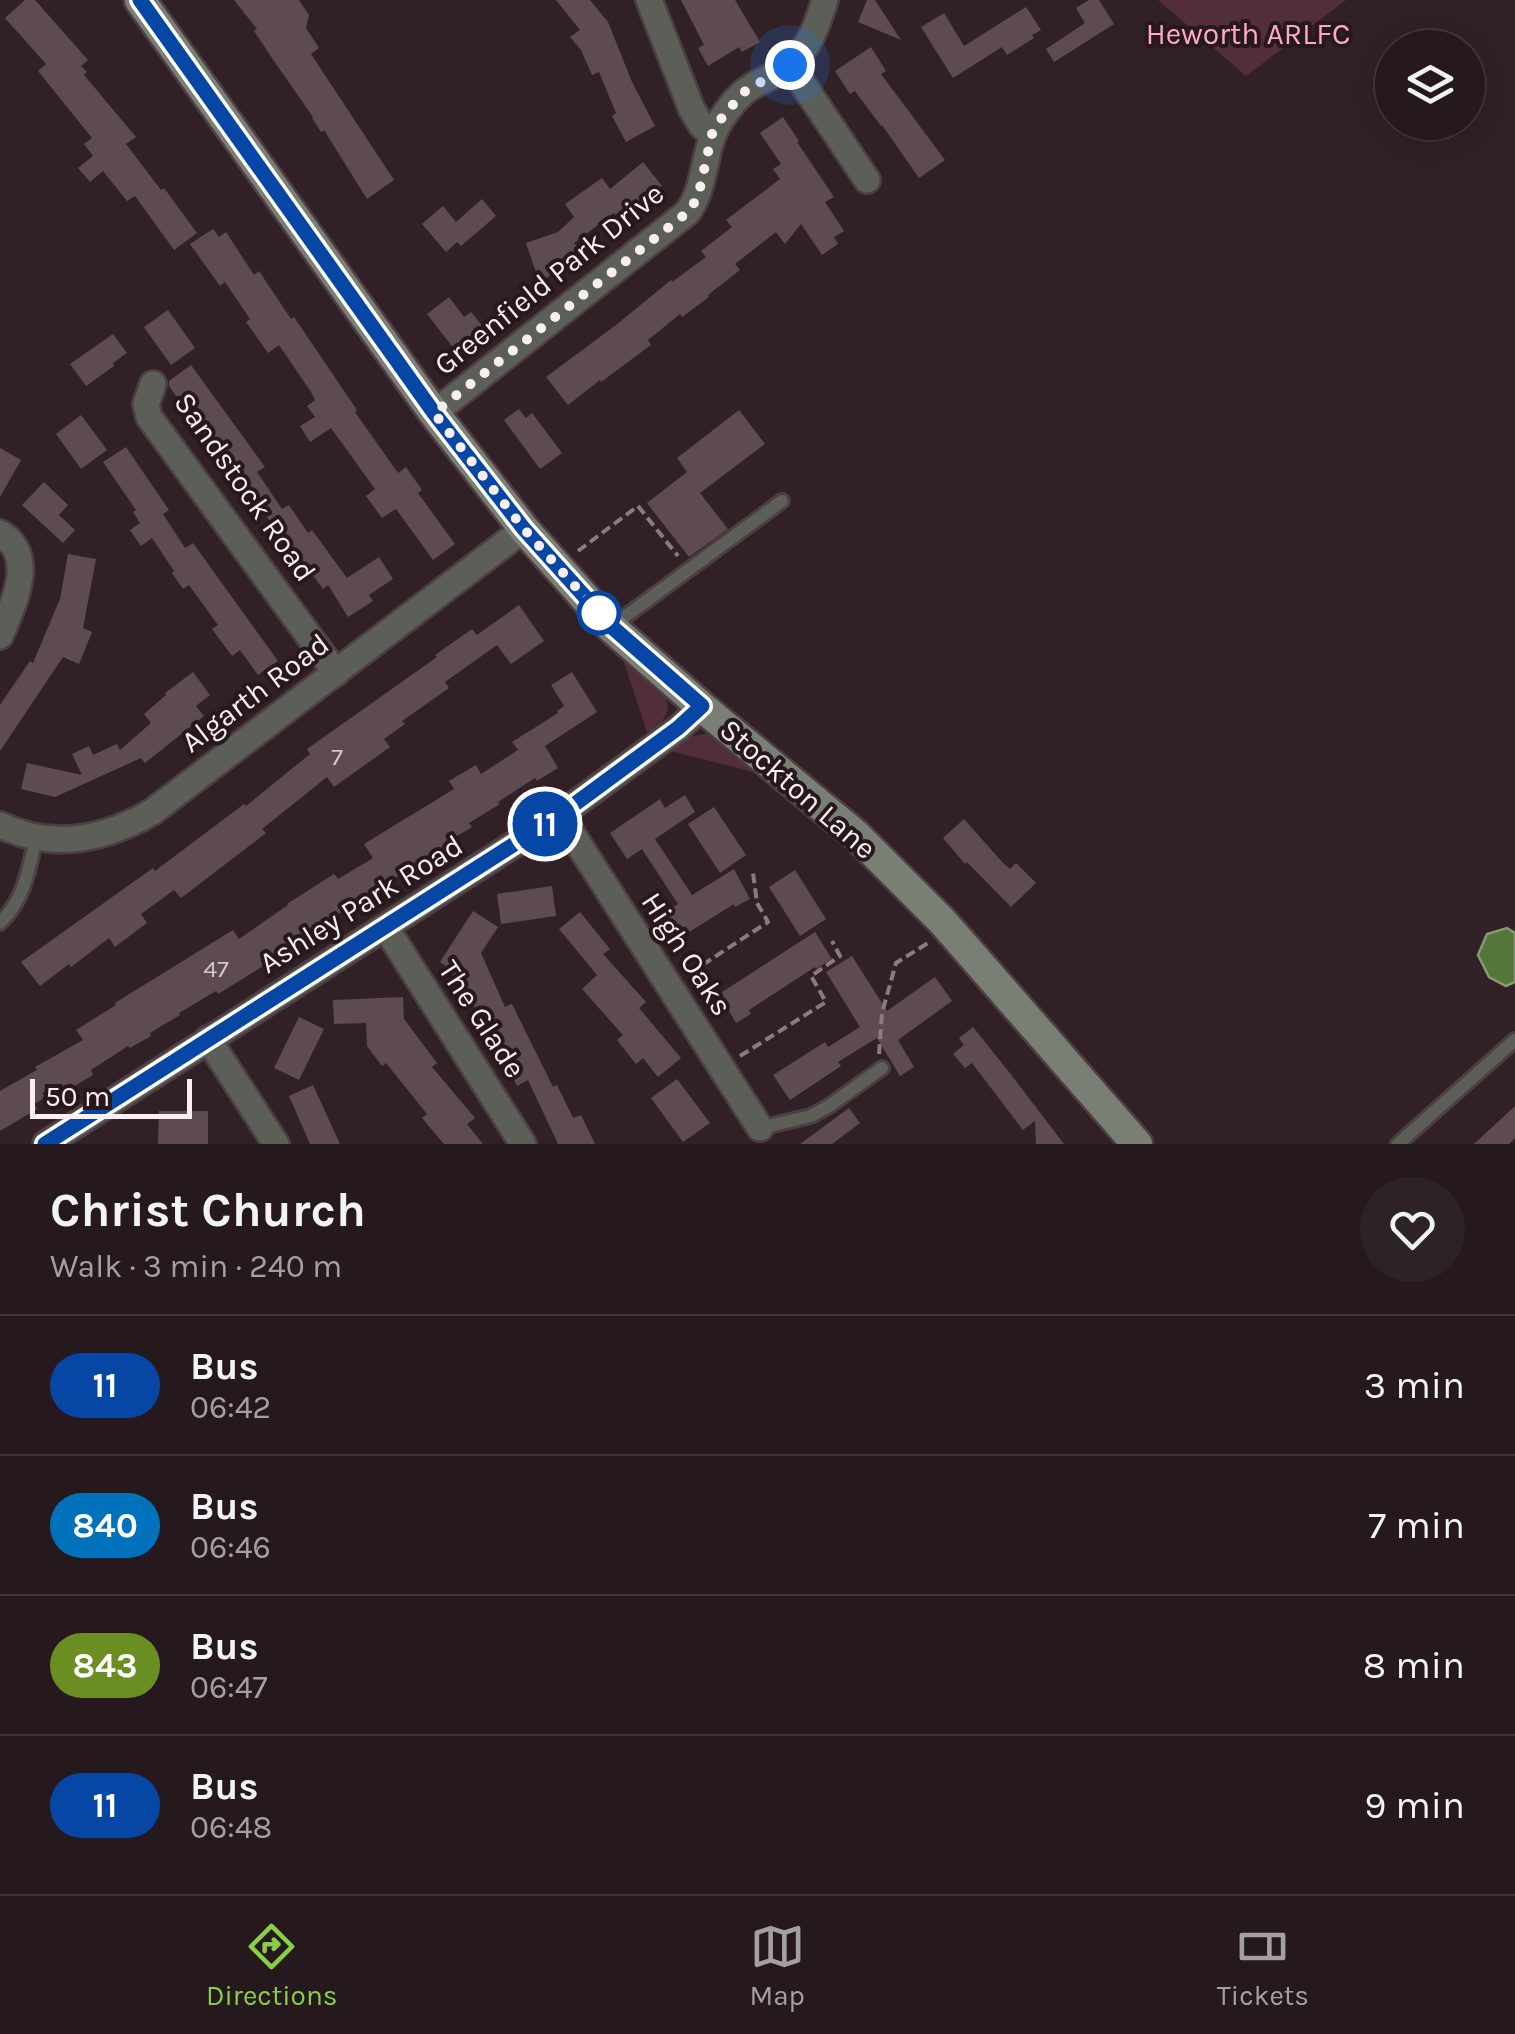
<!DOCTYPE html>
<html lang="en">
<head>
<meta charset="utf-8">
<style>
	:root { --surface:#25191d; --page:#2d2226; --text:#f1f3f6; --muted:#a3a0a4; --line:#42383b; --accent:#8bce46 }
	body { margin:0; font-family:Karla,sans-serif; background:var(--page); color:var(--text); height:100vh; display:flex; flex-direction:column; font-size:38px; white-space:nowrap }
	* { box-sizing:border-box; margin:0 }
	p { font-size:32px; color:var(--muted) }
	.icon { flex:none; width:55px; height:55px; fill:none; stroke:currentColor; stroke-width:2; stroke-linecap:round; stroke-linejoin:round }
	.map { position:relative; height:1144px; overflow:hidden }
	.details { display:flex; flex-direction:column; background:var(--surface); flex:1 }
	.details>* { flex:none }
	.badge { padding:0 20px; border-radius:32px; font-size:35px; line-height:65px }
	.controls { position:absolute; left:1375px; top:30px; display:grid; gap:20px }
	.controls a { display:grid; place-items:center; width:110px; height:110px; border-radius:50%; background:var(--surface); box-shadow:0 5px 25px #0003,0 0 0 2px var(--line); font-size:50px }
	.scale { position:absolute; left:30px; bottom:25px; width:162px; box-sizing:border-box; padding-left:10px; border:5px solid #faeef2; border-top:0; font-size:28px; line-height:35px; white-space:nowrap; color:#faeef2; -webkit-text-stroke:8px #27181d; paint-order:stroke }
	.you { position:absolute; width:50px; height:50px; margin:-25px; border:8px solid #fff; border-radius:50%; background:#1a73e8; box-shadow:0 0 0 15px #1a73e833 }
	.map>.badge { position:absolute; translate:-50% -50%; box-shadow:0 0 0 5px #fff }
	.round { display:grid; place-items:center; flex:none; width:105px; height:105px; border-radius:52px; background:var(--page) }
	.summary { display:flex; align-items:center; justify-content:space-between; height:170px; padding:0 50px }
	h1 { font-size:48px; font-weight:700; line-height:75px }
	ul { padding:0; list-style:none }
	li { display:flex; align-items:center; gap:30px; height:140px; padding:0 50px; border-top:2px solid var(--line) }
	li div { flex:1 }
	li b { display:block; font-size:38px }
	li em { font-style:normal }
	li .badge { min-width:110px; font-weight:700; text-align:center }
	.tab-bar { display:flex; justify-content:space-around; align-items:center; height:140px; border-top:2px solid var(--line); background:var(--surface); font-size:28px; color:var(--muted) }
	.tab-bar a { display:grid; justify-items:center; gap:5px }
	.tab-bar .current { color:var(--accent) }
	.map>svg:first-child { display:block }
</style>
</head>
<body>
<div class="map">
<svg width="1515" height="1144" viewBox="0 0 1515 1144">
	<rect width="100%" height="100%" fill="#312127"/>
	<g fill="#522d3b">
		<polygon points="1158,0 1346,0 1246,76"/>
		<polygon points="621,653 666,697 668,710 658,729 647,732"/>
		<polygon points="711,733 765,775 667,750 687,737"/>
	</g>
	<polygon fill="#56753a" stroke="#879971" stroke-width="2.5" points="1507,928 1515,933 1515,982 1506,986 1489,977 1478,955 1487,934"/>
	<g fill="#5e4b51">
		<polygon points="25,0 35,0 88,60 81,66 87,72 84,75 136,137 126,144 161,190 164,188 197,233 174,250 135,196 127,201 103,171 90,182 78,168 93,156 84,144 92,138 38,71 46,64 5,18"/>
		<polygon points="234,0 299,0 309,15 306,28 319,48 311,54 394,180 367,199 324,130 321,132 312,118 313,117 274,61 254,31 257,29"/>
		<polygon points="556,0 590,0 608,22 632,82 655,126 626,142 612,116 616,113 599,72 592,75 581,50 570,37 580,30"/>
		<polygon points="681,0 735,0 760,42 742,52 739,47 708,66 698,48 704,45"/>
		<polygon points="867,0 875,0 901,40 858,22"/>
		<polygon points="1089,0 1099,0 1114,24 1054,62 1046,49 1085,23 1076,8"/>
		<polygon points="1026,7 1041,30 1032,35 1034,38 1007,55 1002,47 953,78 921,27 944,13 964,46"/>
		<polygon points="871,47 886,71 881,74 945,160 919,178 882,125 881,126 855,91 850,94 835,71"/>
		<polygon points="783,117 799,141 797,142 834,197 825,202 844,231 834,237 838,244 822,255 801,224 785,244 776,232 735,264 740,270 708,295 709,297 682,317 680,314 648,340 651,345 601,382 600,380 568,405 546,377 616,325 671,280 672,282 706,257 701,251 732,227 726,220 780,179 773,169 781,164 760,133"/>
		<polygon points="643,162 662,186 620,220 614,213 574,243 579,249 540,284 526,243 558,232 574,217 565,204 602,178 610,189"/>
		<polygon points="482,199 496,216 461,246 457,242 446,252 422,224 443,206 456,222"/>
		<polygon points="213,229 219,237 226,232 254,275 259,271 291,319 294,317 357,410 355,412 398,473 406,467 422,490 418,493 455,544 433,560 396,509 382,518 366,496 375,489 331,428 310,442 300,426 315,417 307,406 315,400 311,392 279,345 268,353 246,322 250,319 225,282 220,286 190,244"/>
		<polygon points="449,297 464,317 471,312 484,328 455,350 427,314"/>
		<polygon points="168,310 195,348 171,365 144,327"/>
		<polygon points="113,334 127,353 113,363 114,366 86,386 70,364"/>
		<polygon points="191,365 265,467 257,472 282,509 289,505 308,533 312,530 347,578 379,557 393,579 369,595 373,601 348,617 328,585 323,589 298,555 294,558 255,499 251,502 169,386 169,381"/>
		<polygon points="519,409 526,418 532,413 562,453 540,469 504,420"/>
		<polygon points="739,410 765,444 700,493 728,529 689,557 647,503 687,472 677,458"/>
		<polygon points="81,415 107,450 81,469 56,434"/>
		<polygon points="126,447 169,510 163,514 185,548 193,543 278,661 258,675 240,650 232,656 212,629 218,625 189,585 183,589 172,573 174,571 152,538 141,546 130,530 140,523 133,512 136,510 103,462"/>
		<polygon points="0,448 21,460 0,497"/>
		<polygon points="44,482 68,505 59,515 75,530 63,543 22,505"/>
		<polygon points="68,554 96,559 83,628 92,632 79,664 63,657 0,751 0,705 30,661 33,663 60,599"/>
		<polygon points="519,605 544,641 511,664 497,645 445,682 449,688 402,721 405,724 384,739 390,747 334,787 327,777 262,829 266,833 181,898 174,890 141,914 147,923 115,947 109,938 71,967 69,964 40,986 21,962 153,868 155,871 244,804 246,806 310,754 307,749 437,657 435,655 472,629 477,635"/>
		<polygon points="193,672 210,695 196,706 204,716 145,763 141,758 55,797 21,789 27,763 82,775 72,754 89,746 93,755 117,744 120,750 151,723 144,714 166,695 165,693"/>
		<polygon points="572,672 597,712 545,746 558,768 537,781 535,778 498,802 500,804 469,823 472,827 442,845 444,849 352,903 353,904 270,962 218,994 216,991 179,1013 180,1015 150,1033 151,1036 130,1048 128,1046 91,1070 93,1075 73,1087 71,1083 34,1104 37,1109 0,1131 0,1091 37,1070 35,1067 83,1040 76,1030 116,1005 115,1003 233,930 239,939 288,905 287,904 334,874 338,879 373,858 364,844 454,789 449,781 476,765 481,774 518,750 512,742 558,713 557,711 564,706 551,685"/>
		<polygon points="685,795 695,812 655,839 692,895 734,869 750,899 735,907 734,904 678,939 662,914 678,904 642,849 627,859 610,833 660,799 665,808"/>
		<polygon points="714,807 746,855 720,873 688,824"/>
		<polygon points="964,819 1003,863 1010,869 1016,863 1036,883 1011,907 967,862 965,864 943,838"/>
		<polygon points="795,870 826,919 800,936 769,887"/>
		<polygon points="552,886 556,916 501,924 497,894"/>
		<polygon points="473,911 498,927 481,953 505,1007 512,1004 553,1087 557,1085 573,1118 581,1115 595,1144 558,1144 528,1080 517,1086 488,1029 485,1031 462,979 455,981 451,970 440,962"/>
		<polygon points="580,912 610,949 603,954 646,1002 639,1008 681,1058 658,1077 643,1058 636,1064 617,1040 623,1035 582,989 597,975 559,929"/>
		<polygon points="815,932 832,959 816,969 815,967 749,1010 751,1014 736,1023 719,994"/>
		<polygon points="852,956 887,1011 935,977 952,1001 898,1040 914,1067 900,1076 877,1038 838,1062 841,1066 790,1100 773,1075 825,1042 828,1047 860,1027 826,972"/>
		<polygon points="403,997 404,1019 437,1063 432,1067 475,1118 467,1124 483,1144 444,1144 422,1118 427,1114 386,1063 382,1066 367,1046 366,1023 334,1024 333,1000"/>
		<polygon points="299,1017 324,1029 299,1080 274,1068"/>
		<polygon points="973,1027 1009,1072 1064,1144 1036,1144 1035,1121 1023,1130 972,1063 965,1068 953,1054 964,1045 959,1038"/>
		<polygon points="677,1079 710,1123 683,1142 651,1098"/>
		<polygon points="313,1085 340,1144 310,1144 289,1096"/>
		<polygon points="1515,1106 1515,1138 1509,1144 1474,1144"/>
		<polygon points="849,1108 860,1123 832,1144 800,1144"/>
		<polygon points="159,1111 208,1111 208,1144 158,1144"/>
	</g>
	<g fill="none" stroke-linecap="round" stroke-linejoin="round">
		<g stroke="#4d3e43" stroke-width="18">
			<g id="lane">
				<polyline points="611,627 782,501"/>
				<path d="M0 923C24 900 29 869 36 838"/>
				<polyline points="760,1128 811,1116 829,1106 882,1068"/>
				<polyline points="1398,1144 1515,1040"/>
			</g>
		</g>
		<g stroke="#4d3e43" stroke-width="30">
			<g id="street">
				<polyline points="649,0 692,110 702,126 712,133"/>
				<polyline points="790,65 867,180"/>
				<polyline points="153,384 146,404 149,417 336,673"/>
				<path d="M434 413 688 212C708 183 702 147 722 118 731 105 740 93 754 85 765 79 777 75 788 66 809 50 817 25 825 0"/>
				<path d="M0 533C38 556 13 605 0 636"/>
				<polyline points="560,815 760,1128"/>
				<path d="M0 825C52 850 104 840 152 812L524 529"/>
				<polyline points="386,928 523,1144"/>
				<polyline points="208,1039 276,1144"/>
				<polyline points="46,1144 560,815 679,728 702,707"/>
			</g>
		</g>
		<g stroke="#4d3e43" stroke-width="35">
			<polyline id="secondary" points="140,0 434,413 524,529 611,627 702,707 856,835 943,922 1137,1144"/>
		</g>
		<g stroke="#897b80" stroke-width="4" stroke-dasharray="10 5" stroke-linecap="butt">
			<polyline points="578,551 638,506 678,556"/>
			<polyline points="690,973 768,922 757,903 753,873"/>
			<polyline points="879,1054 882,1013 896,963 928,943"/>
			<polyline points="740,1056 826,1002 811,976 840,956 832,941"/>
		</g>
		<use href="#lane" stroke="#5b5f58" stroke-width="12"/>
		<use href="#street" stroke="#5b5f58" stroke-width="25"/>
		<use href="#secondary" stroke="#797f74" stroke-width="30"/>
	</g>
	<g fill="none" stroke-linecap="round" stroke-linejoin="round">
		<g stroke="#fff" stroke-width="22">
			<polyline id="line" points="45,1144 560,815 678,728 702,706 612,627 524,529 434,413 140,0"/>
		</g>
		<use href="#line" stroke="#0646a5" stroke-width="15"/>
		<polyline stroke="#faeef2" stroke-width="10" stroke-dasharray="0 18" points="599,613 524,529 434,413 688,212 698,197 712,134 723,116 744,92 790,65"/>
	</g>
	<circle fill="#fff" stroke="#0646a5" stroke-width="5" cx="599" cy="613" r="20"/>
	<g text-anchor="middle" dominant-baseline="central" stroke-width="8" stroke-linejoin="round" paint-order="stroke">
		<g font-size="25" fill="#d3c5ca">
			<text x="337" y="756">7</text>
			<text x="216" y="968">47</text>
		</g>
		<g font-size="30" fill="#f9aac6" stroke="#27181d">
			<text x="1248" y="34">Heworth ARLFC</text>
		</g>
		<g font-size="30" fill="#faeef2" stroke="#27181d">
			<text transform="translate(549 279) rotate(-39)">Greenfield Park Drive</text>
			<text transform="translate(245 487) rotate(55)">Sandstock Road</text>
			<text transform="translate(255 693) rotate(-37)">Algarth Road</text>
			<text transform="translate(798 789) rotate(41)">Stockton Lane</text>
			<text transform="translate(361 904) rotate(-32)">Ashley Park Road</text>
			<text transform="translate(687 954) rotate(57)">High Oaks</text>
			<text transform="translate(482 1019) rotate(57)">The Glade</text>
		</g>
	</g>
</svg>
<div class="controls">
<a><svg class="icon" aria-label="layers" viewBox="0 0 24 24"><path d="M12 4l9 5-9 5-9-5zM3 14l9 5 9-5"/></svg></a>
</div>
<div class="scale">50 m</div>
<div class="you" style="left:790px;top:65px"></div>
<b class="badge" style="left:545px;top:824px;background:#0646a5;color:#fff">11</b>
</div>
<section class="details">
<div class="summary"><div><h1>Christ Church</h1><p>Walk · 3 min · 240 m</p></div><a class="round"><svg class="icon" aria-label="heart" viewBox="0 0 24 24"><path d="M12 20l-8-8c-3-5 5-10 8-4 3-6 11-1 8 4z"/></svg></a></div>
<ul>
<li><span class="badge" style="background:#0646a5;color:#fff">11</span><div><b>Bus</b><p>06:42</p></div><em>3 min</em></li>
<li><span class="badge" style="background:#0072bc;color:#fff">840</span><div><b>Bus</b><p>06:46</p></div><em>7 min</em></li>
<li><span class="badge" style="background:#6b8e23;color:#fff">843</span><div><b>Bus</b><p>06:47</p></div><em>8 min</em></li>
<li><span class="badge" style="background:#0646a5;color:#fff">11</span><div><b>Bus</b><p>06:48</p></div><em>9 min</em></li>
</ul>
</section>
<nav class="tab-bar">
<a class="current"><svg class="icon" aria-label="directions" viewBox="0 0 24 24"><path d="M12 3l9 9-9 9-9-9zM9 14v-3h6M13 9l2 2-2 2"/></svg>Directions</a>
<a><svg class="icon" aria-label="map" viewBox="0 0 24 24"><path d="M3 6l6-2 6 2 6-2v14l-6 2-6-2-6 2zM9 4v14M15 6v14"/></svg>Map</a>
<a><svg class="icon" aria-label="tickets" viewBox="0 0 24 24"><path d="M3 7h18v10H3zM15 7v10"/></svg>Tickets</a>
</nav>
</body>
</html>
